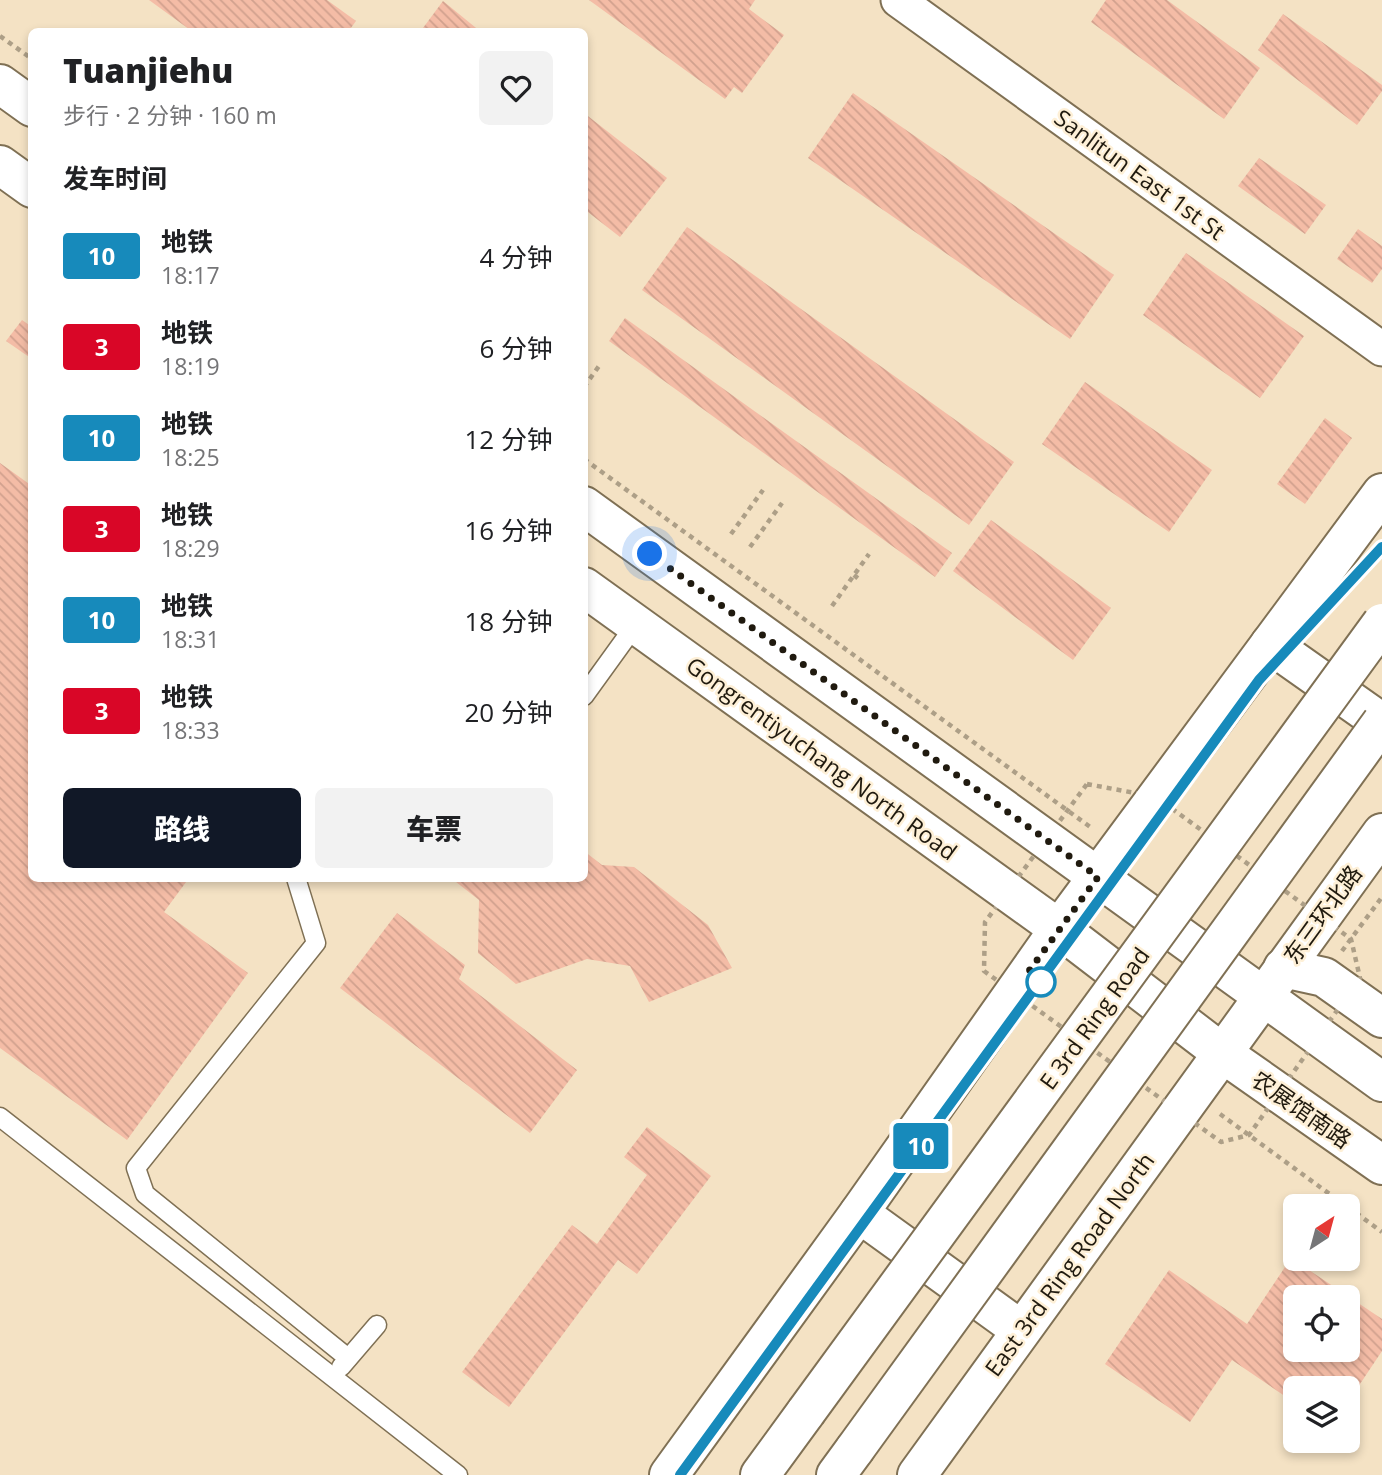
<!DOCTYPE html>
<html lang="zh">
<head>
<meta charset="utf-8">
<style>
	:root { --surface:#fff; --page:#f2f2f2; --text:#202124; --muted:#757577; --accent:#111827 }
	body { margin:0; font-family:"Open Sans","Noto Sans SC",sans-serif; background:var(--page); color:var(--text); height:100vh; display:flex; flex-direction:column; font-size:26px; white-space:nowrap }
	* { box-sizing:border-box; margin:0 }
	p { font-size:23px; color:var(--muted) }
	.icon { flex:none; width:38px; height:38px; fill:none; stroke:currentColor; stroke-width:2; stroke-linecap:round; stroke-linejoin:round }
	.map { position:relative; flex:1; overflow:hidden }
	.panel { position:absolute; left:28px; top:28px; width:560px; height:854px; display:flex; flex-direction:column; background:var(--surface); border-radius:10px; box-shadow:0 4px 10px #0003 }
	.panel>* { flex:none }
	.badge { padding:0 14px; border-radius:5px; font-size:24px; line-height:46px }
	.needle { width:46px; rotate:36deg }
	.buttons { position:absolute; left:1283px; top:1194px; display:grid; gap:14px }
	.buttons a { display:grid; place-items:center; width:77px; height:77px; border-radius:10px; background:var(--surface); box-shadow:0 4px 10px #0003; font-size:35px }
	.you { position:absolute; width:35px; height:35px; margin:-18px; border:5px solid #fff; border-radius:50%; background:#1a73e8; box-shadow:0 0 0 10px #1a73e833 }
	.map>.badge { position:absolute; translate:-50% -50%; box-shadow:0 0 0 4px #fff }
	h2 { padding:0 35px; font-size:26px; line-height:63px }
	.round { display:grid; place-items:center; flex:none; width:74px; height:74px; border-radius:10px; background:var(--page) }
	.summary { display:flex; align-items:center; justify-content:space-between; height:119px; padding:0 35px }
	h1 { font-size:33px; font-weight:800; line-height:52px }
	.button { display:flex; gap:14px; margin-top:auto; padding:14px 35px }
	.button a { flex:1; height:80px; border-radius:10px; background:var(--accent); color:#fff; font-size:28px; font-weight:800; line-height:80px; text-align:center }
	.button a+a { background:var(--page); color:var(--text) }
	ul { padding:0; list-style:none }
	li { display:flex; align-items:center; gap:21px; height:91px; padding:0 35px }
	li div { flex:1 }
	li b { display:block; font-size:26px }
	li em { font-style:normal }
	li .badge { min-width:77px; font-weight:700; text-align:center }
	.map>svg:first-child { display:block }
</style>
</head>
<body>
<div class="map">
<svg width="1382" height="1475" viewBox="0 0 1382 1475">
	<defs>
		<pattern id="building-back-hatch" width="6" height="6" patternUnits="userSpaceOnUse" patternTransform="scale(1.75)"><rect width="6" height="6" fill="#f4bca6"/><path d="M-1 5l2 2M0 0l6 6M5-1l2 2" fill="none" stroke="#d1a18e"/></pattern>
	</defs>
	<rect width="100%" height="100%" fill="#f4e2c4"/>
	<g fill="url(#building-back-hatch)" fill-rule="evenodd">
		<polygon points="149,0 327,0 356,21 348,32 193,32"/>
		<polygon points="589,0 755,0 749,9 784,35 742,93 734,87 725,99"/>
		<polygon points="1106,0 1167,0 1260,68 1224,119 1091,22"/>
		<polygon points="443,1 481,32 420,32"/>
		<polygon points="1283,14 1382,85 1382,91 1357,125 1258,50"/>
		<polygon points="853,93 1114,275 1070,339 808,158"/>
		<polygon points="584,113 667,178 620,237 584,209"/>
		<polygon points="1259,158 1326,205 1305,234 1238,186"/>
		<polygon points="687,227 1014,462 969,525 642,290"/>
		<polygon points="1358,229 1382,246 1382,269 1372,283 1337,259"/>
		<polygon points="1186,253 1304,336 1260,398 1143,315"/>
		<polygon points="625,318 952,553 935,577 609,341"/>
		<polygon points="22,320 32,327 32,359 6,341"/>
		<polygon points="1085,382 1212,470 1169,532 1042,444"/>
		<polygon points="1325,418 1352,438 1305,504 1277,484"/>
		<polygon points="0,463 32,486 32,878 189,878 164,912 248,973 127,1140 0,1048"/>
		<polygon points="991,520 1111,608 1073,660 953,571"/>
		<polygon points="584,851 602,865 634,867 708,925 732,968 649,1002 630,966 587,959 516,984 478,953 479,900 451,878 584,878"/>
		<polygon points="397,913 465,965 459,979 577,1070 530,1133 340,988"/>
		<polygon points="647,1127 711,1176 637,1274 618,1260 509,1407 462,1372 572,1225 597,1244 647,1175 624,1157"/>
		<path d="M1291 1258 1382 1319V1351L1348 1402V1388H1295V1403L1232 1360 1190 1422 1105 1364 1169 1270 1247 1324ZM1295 1297H1348V1349H1295Z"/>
	</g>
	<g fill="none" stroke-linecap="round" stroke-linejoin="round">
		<g stroke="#7f7054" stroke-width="21">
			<g id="service">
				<polyline points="584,696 636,624"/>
				<polyline points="296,878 316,943 136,1168 145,1194 348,1358"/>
				<polyline points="0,1117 458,1475"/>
				<polyline points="341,1367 377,1325"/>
			</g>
		</g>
		<g stroke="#7f7054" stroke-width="37">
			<polyline id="minor" points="898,0 1382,349"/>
		</g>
		<g stroke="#7f7054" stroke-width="42">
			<g id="tertiary">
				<polyline points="1270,644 1382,723"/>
				<polyline points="1283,968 1324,977 1382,1018"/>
				<polyline points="859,1213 1021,1330"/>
				<polyline points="669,1475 859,1213 1059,929 1382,493"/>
				<polyline points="917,1475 1382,833"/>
			</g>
		</g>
		<g stroke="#7f7054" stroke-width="42">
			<g id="primary">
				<polyline points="0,84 32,107"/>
				<polyline points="0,165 32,188"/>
				<polyline points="584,506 1382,1082"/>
				<polyline points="584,587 1069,936 1222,1053 1382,1165"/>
			</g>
		</g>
		<g stroke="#7f7054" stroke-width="42">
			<g id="trunk">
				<polyline points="760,1475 806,1412"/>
				<polyline points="836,1475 855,1449"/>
			</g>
		</g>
		<g stroke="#ad9f87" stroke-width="4.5" stroke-dasharray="5 5" stroke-linecap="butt">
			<polyline points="0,36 32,59"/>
			<polyline points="584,387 599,366"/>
			<polyline points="584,459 1093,829"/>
			<polyline points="731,534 763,490"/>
			<polyline points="750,547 782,503"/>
			<polyline points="854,575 861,581"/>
			<polyline points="832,606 869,554"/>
			<polygon points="1087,784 1156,797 1351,939 1360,978 1249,1135 1221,1142 984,971 985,922"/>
			<polyline points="1342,951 1382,897"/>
			<polyline points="1220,1114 1346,1206"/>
			<polyline points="1348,1207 1382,1232"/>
		</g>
		<use href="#service" stroke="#fff" stroke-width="18"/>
		<use href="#minor" stroke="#fff" stroke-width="33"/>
		<use href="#tertiary" stroke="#fff" stroke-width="38"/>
		<use href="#primary" stroke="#fff" stroke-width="38"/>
		<use href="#trunk" stroke="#fff" stroke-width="38"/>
		<g stroke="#7f7054" stroke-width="42" stroke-linecap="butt">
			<g id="trunk-bridge">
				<polyline points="806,1412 1382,623"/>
				<polyline points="855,1449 1382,722"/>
			</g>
		</g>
		<use href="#trunk-bridge" stroke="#fff" stroke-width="38"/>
	</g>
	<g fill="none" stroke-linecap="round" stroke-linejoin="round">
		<g stroke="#fff" stroke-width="16">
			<polyline id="line" points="680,1475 1259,680 1382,547"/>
		</g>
		<use href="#line" stroke="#178abb" stroke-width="10"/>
		<polyline stroke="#201a0f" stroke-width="7" stroke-dasharray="0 12.6" points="650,554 1098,877 1029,971 1041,982"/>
	</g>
	<circle fill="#fff" stroke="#178abb" stroke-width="3.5" cx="1041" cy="982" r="14"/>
	<g text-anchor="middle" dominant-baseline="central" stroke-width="5" stroke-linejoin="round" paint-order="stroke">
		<g font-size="23" fill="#201a0f" stroke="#fef0d7">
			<text transform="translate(1140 174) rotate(36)">Sanlitun East 1st St</text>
			<text transform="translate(822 758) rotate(36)">Gongrentiyuchang North Road</text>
			<text transform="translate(1322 914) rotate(-54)">东三环北路</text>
			<text transform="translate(1094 1018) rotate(-54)">E 3rd Ring Road</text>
			<text transform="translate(1302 1109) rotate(35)">农展馆南路</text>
			<text transform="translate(1069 1264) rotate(-54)">East 3rd Ring Road North</text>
		</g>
	</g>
</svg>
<div class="buttons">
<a><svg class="needle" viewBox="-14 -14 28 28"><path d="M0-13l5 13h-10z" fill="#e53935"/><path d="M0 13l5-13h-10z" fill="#757577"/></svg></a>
<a><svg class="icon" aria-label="locate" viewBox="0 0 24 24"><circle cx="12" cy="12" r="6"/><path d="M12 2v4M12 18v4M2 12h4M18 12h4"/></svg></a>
<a><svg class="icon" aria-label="layers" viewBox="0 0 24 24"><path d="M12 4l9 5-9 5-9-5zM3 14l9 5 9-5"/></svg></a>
</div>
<div class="you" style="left:650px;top:554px"></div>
<b class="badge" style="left:921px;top:1146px;background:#178abb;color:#fff">10</b>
<section class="panel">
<div class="summary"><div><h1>Tuanjiehu</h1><p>步行 · 2 分钟 · 160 m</p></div><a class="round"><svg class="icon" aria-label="heart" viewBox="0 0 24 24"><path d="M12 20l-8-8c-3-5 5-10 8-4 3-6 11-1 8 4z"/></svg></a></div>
<h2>发车时间</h2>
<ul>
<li><span class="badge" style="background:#178abb;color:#fff">10</span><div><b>地铁</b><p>18:17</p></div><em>4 分钟</em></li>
<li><span class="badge" style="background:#d90627;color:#fff">3</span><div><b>地铁</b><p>18:19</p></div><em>6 分钟</em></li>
<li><span class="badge" style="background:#178abb;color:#fff">10</span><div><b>地铁</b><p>18:25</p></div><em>12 分钟</em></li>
<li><span class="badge" style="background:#d90627;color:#fff">3</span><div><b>地铁</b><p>18:29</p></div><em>16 分钟</em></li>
<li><span class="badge" style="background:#178abb;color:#fff">10</span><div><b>地铁</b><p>18:31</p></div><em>18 分钟</em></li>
<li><span class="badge" style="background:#d90627;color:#fff">3</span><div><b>地铁</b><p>18:33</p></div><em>20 分钟</em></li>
</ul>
<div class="button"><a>路线</a><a>车票</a></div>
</section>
</div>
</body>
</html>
